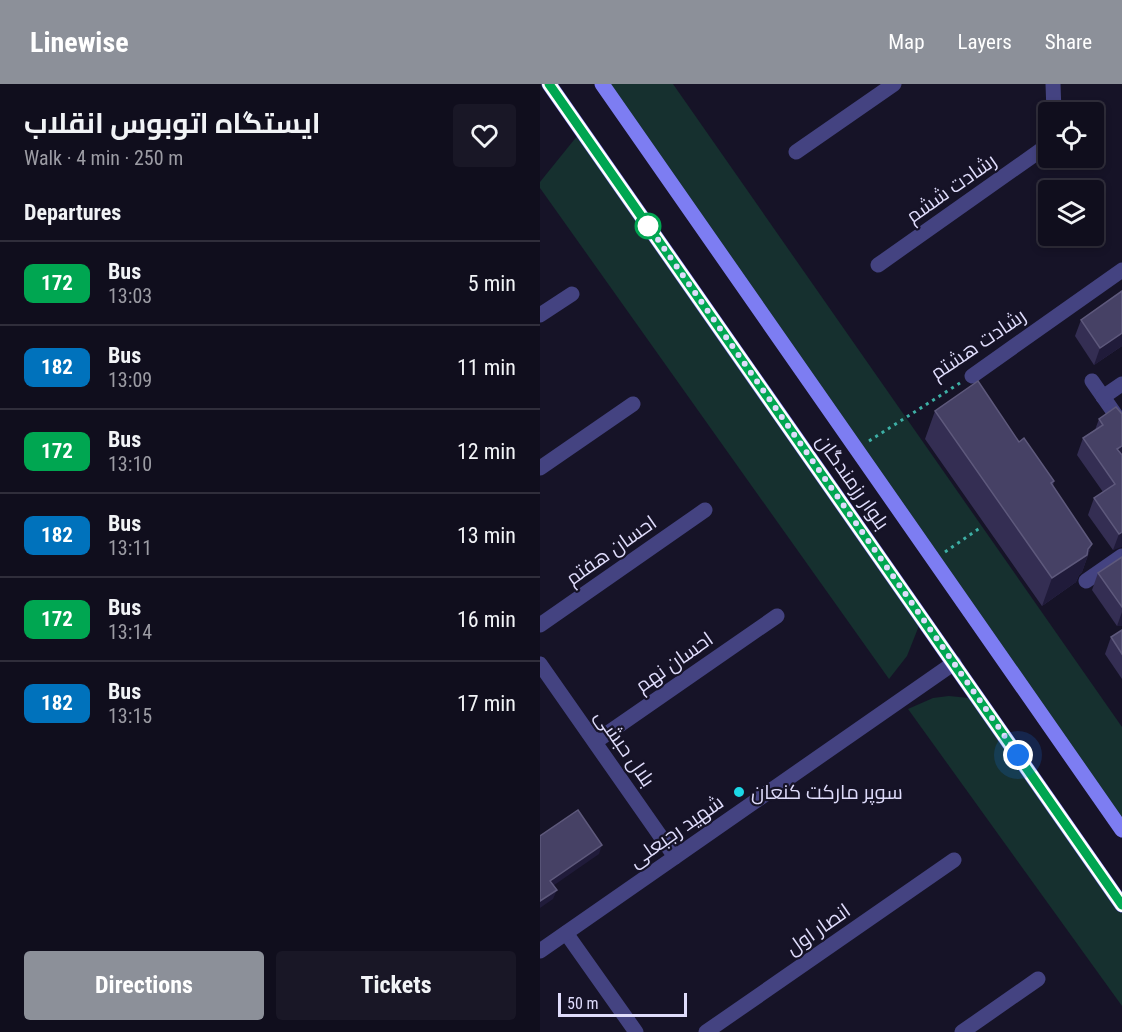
<!DOCTYPE html>
<html lang="en">
<head>
<meta charset="utf-8">
<style>
	:root { --surface:#100e1d; --page:#191726; --text:#f1f3f6; --muted:#9c9ca4; --line:#302e3b; --accent:#8c9099 }
	body { margin:0; font-family:"Roboto Condensed",Cairo,sans-serif; background:var(--page); color:var(--text); height:100vh; display:flex; flex-direction:column; font-size:22px; white-space:nowrap }
	* { box-sizing:border-box; margin:0 }
	p { font-size:20px; color:var(--muted) }
	.icon { flex:none; width:33px; height:33px; fill:none; stroke:currentColor; stroke-width:2; stroke-linecap:round; stroke-linejoin:round }
	.map { position:relative; flex:1; overflow:hidden }
	.details { display:flex; flex-direction:column; background:var(--surface); width:540px }
	.details>* { flex:none }
	.badge { padding:0 12px; border-radius:9px; font-size:21px; line-height:39px }
	.buttons { position:absolute; left:498px; top:18px; display:grid; gap:12px }
	.buttons a { display:grid; place-items:center; width:66px; height:66px; border-radius:6px; background:var(--surface); box-shadow:0 3px 9px #0003,0 0 0 2px var(--line); font-size:30px }
	.scale { position:absolute; left:18px; bottom:15px; width:129px; box-sizing:border-box; padding-left:6px; border:3px solid #dfdcfb; border-top:0; font-size:16px; line-height:21px; white-space:nowrap; color:#dfdcfb; -webkit-text-stroke:4px #161327; paint-order:stroke }
	.you { position:absolute; width:30px; height:30px; margin:-15px; border:4px solid #fff; border-radius:50%; background:#1a73e8; box-shadow:0 0 0 9px #1a73e833 }
	.map>.badge { position:absolute; translate:-50% -50%; box-shadow:0 0 0 3px #fff }
	h2 { padding:0 24px; font-size:22px; line-height:54px }
	.round { display:grid; place-items:center; flex:none; width:63px; height:63px; border-radius:6px; background:var(--page) }
	.summary { display:flex; align-items:center; justify-content:space-between; height:102px; padding:0 24px }
	h1 { font-size:28px; font-weight:700; line-height:45px }
	.primary-button { display:flex; gap:12px; margin-top:auto; padding:12px 24px }
	.primary-button a { flex:1; height:69px; border-radius:6px; background:var(--accent); color:#fff; font-size:24px; font-weight:700; line-height:69px; text-align:center }
	.primary-button a+a { background:var(--page); color:var(--text) }
	ul { padding:0; list-style:none }
	li { display:flex; align-items:center; gap:18px; height:84px; padding:0 24px; border-top:2px solid var(--line) }
	li div { flex:1 }
	li b { display:block; font-size:22px }
	li em { font-style:normal }
	li .badge { min-width:66px; font-weight:700; text-align:center }
	header { display:flex; align-items:center; gap:36px; box-sizing:border-box; height:84px; padding:0 30px; background:var(--accent); color:#fff }
	header strong { font-size:28px }
	nav { display:flex; gap:33px; margin-inline-start:auto; font-size:21px }
	main { display:flex; flex:1; min-height:0 }
	.map>svg:first-child { display:block }
</style>
</head>
<body>
<header>
<strong>Linewise</strong>
<nav><a>Map</a><a>Layers</a><a>Share</a></nav>
</header>
<main>
<section class="details">
<div class="summary"><div><h1>ایستگاه اتوبوس انقلاب</h1><p>Walk · 4 min · 250 m</p></div><a class="round"><svg class="icon" aria-label="heart" viewBox="0 0 24 24"><path d="M12 20l-8-8c-3-5 5-10 8-4 3-6 11-1 8 4z"/></svg></a></div>
<h2>Departures</h2>
<ul>
<li><span class="badge" style="background:#00a651;color:#fff">172</span><div><b>Bus</b><p>13:03</p></div><em>5 min</em></li>
<li><span class="badge" style="background:#0072bc;color:#fff">182</span><div><b>Bus</b><p>13:09</p></div><em>11 min</em></li>
<li><span class="badge" style="background:#00a651;color:#fff">172</span><div><b>Bus</b><p>13:10</p></div><em>12 min</em></li>
<li><span class="badge" style="background:#0072bc;color:#fff">182</span><div><b>Bus</b><p>13:11</p></div><em>13 min</em></li>
<li><span class="badge" style="background:#00a651;color:#fff">172</span><div><b>Bus</b><p>13:14</p></div><em>16 min</em></li>
<li><span class="badge" style="background:#0072bc;color:#fff">182</span><div><b>Bus</b><p>13:15</p></div><em>17 min</em></li>
</ul>
<div class="primary-button"><a>Directions</a><a>Tickets</a></div>
</section>
<div class="map">
<svg width="582" height="948" viewBox="0 0 582 948">
	<rect width="100%" height="100%" fill="#161327"/>
	<g fill="#16302f">
		<polygon points="62,0 133,0 582,643 582,745"/>
		<polygon points="42,46 382,534 367,572 349,595 0,104 0,98"/>
		<polygon points="409,612 439,615 582,823 582,922 368,625 393,614"/>
	</g>
	<g fill="none" stroke-linecap="round" stroke-linejoin="round">
		<g stroke="#3dafa5" stroke-width="3" stroke-dasharray="3 4.5" stroke-linecap="butt">
			<polyline points="329,357 420,299"/>
			<polyline points="405,468 440,444"/>
		</g>
		<g stroke="#444381" stroke-width="15">
			<polyline points="513,0 514,28"/>
			<polyline points="256,68 354,0"/>
			<polyline points="338,181 508,61"/>
			<polyline points="0,231 32,210"/>
			<polyline points="432,292 582,186"/>
			<polyline points="552,297 582,340"/>
			<polyline points="563,313 582,300"/>
			<polyline points="0,384 93,320"/>
			<polyline points="546,497 582,472"/>
			<polyline points="0,541 165,426"/>
			<polyline points="55,658 237,532"/>
			<polyline points="166,948 414,776"/>
			<polyline points="422,948 498,895"/>
		</g>
		<g stroke="#444381" stroke-width="15">
			<polyline points="0,580 135,773"/>
			<polyline points="26,849 96,948"/>
			<polyline points="0,867 414,579"/>
		</g>
		<g stroke="#7d7df2" stroke-width="15">
			<polyline points="9,0 582,821"/>
			<polyline points="62,0 582,746"/>
		</g>
	</g>
	<g fill="#342e53">
		<polygon points="582,207 582,262 554,281 535,252 541,236"/>
		<polygon points="576,323 581,462 573,466 548,431 554,414 563,408 537,371 543,354 555,346 559,335"/>
		<polygon points="395,327 479,358 514,397 513,402 552,460 542,488 539,491 536,498 502,522 385,355"/>
		<polygon points="582,473 582,542 577,542 552,506 558,489"/>
		<polygon points="582,546 582,595 565,570 571,553"/>
	</g>
	<g fill="#201b3a">
		<polygon points="582,249 582,262 554,281 560,264"/>
		<polygon points="582,362 582,374 577,365"/>
		<polygon points="582,448 582,463 573,466 579,450"/>
		<polygon points="552,460 542,488 539,491 536,498 502,522 512,494"/>
		<polygon points="582,528 582,542 577,542"/>
		<polygon points="62,761 59,770 7,806 10,797"/>
		<polygon points="17,806 13,815 0,824 0,817"/>
	</g>
	<g fill="#464165" stroke="#5e597c" stroke-width="1.5">
		<polygon points="582,207 582,249 560,264 541,236"/>
		<polygon points="438,297 479,358 484,354 514,397 511,399 552,460 548,465 547,471 512,494 395,327"/>
		<polygon points="576,323 582,330 582,362 577,365 582,371 582,448 579,450 554,414 575,400 543,354 563,341 559,335"/>
		<polygon points="582,473 582,523 558,489"/>
		<polygon points="582,546 582,570 571,553"/>
		<polygon points="38,726 62,761 10,797 17,806 0,817 0,752"/>
	</g>
	<g fill="none" stroke-linecap="round" stroke-linejoin="round">
		<g stroke="#fff" stroke-width="14">
			<polyline id="line" points="9,0 582,821"/>
		</g>
		<use href="#line" stroke="#00a651" stroke-width="9"/>
		<polyline stroke="#dfdcfb" stroke-width="6" stroke-dasharray="0 10.8" points="108,142 107,140 478,671"/>
	</g>
	<circle fill="#fff" stroke="#00a651" stroke-width="3" cx="108" cy="142" r="12"/>
	<circle fill="#1cd8e7" stroke="#161327" stroke-width="2" cx="199" cy="708" r="6"/>
	<g text-anchor="middle" dominant-baseline="central" stroke-width="4.5" stroke-linejoin="round" paint-order="stroke">
		<g font-size="20" fill="#dfdcfb" stroke="#161327">
			<text transform="translate(411 104) rotate(-35)">رشادت ششم</text>
			<text transform="translate(438 260) rotate(-34)">رشادت هشتم</text>
			<text transform="translate(313 398) rotate(55)">بلوار رزمندگان</text>
			<text transform="translate(71 466) rotate(-35)">احسان هفتم</text>
			<text transform="translate(134 578) rotate(-35)">احسان نهم</text>
			<text transform="translate(85 664) rotate(55)">بلال حبشی</text>
			<text transform="translate(136 747) rotate(-35)">شهید رجبعلی</text>
			<text transform="translate(278 845) rotate(-35)">انصار اول</text>
		</g>
		<g font-size="20" fill="#dfdcfb" stroke="#161327" text-anchor="start">
			<text x="211" y="708">سوپر مارکت کنعان</text>
		</g>
	</g>
</svg>
<div class="buttons">
<a><svg class="icon" aria-label="locate" viewBox="0 0 24 24"><circle cx="12" cy="12" r="6"/><path d="M12 2v4M12 18v4M2 12h4M18 12h4"/></svg></a>
<a><svg class="icon" aria-label="layers" viewBox="0 0 24 24"><path d="M12 4l9 5-9 5-9-5zM3 14l9 5 9-5"/></svg></a>
</div>
<div class="scale">50 m</div>
<div class="you" style="left:478px;top:671px"></div>
</div>
</main>
</body>
</html>
